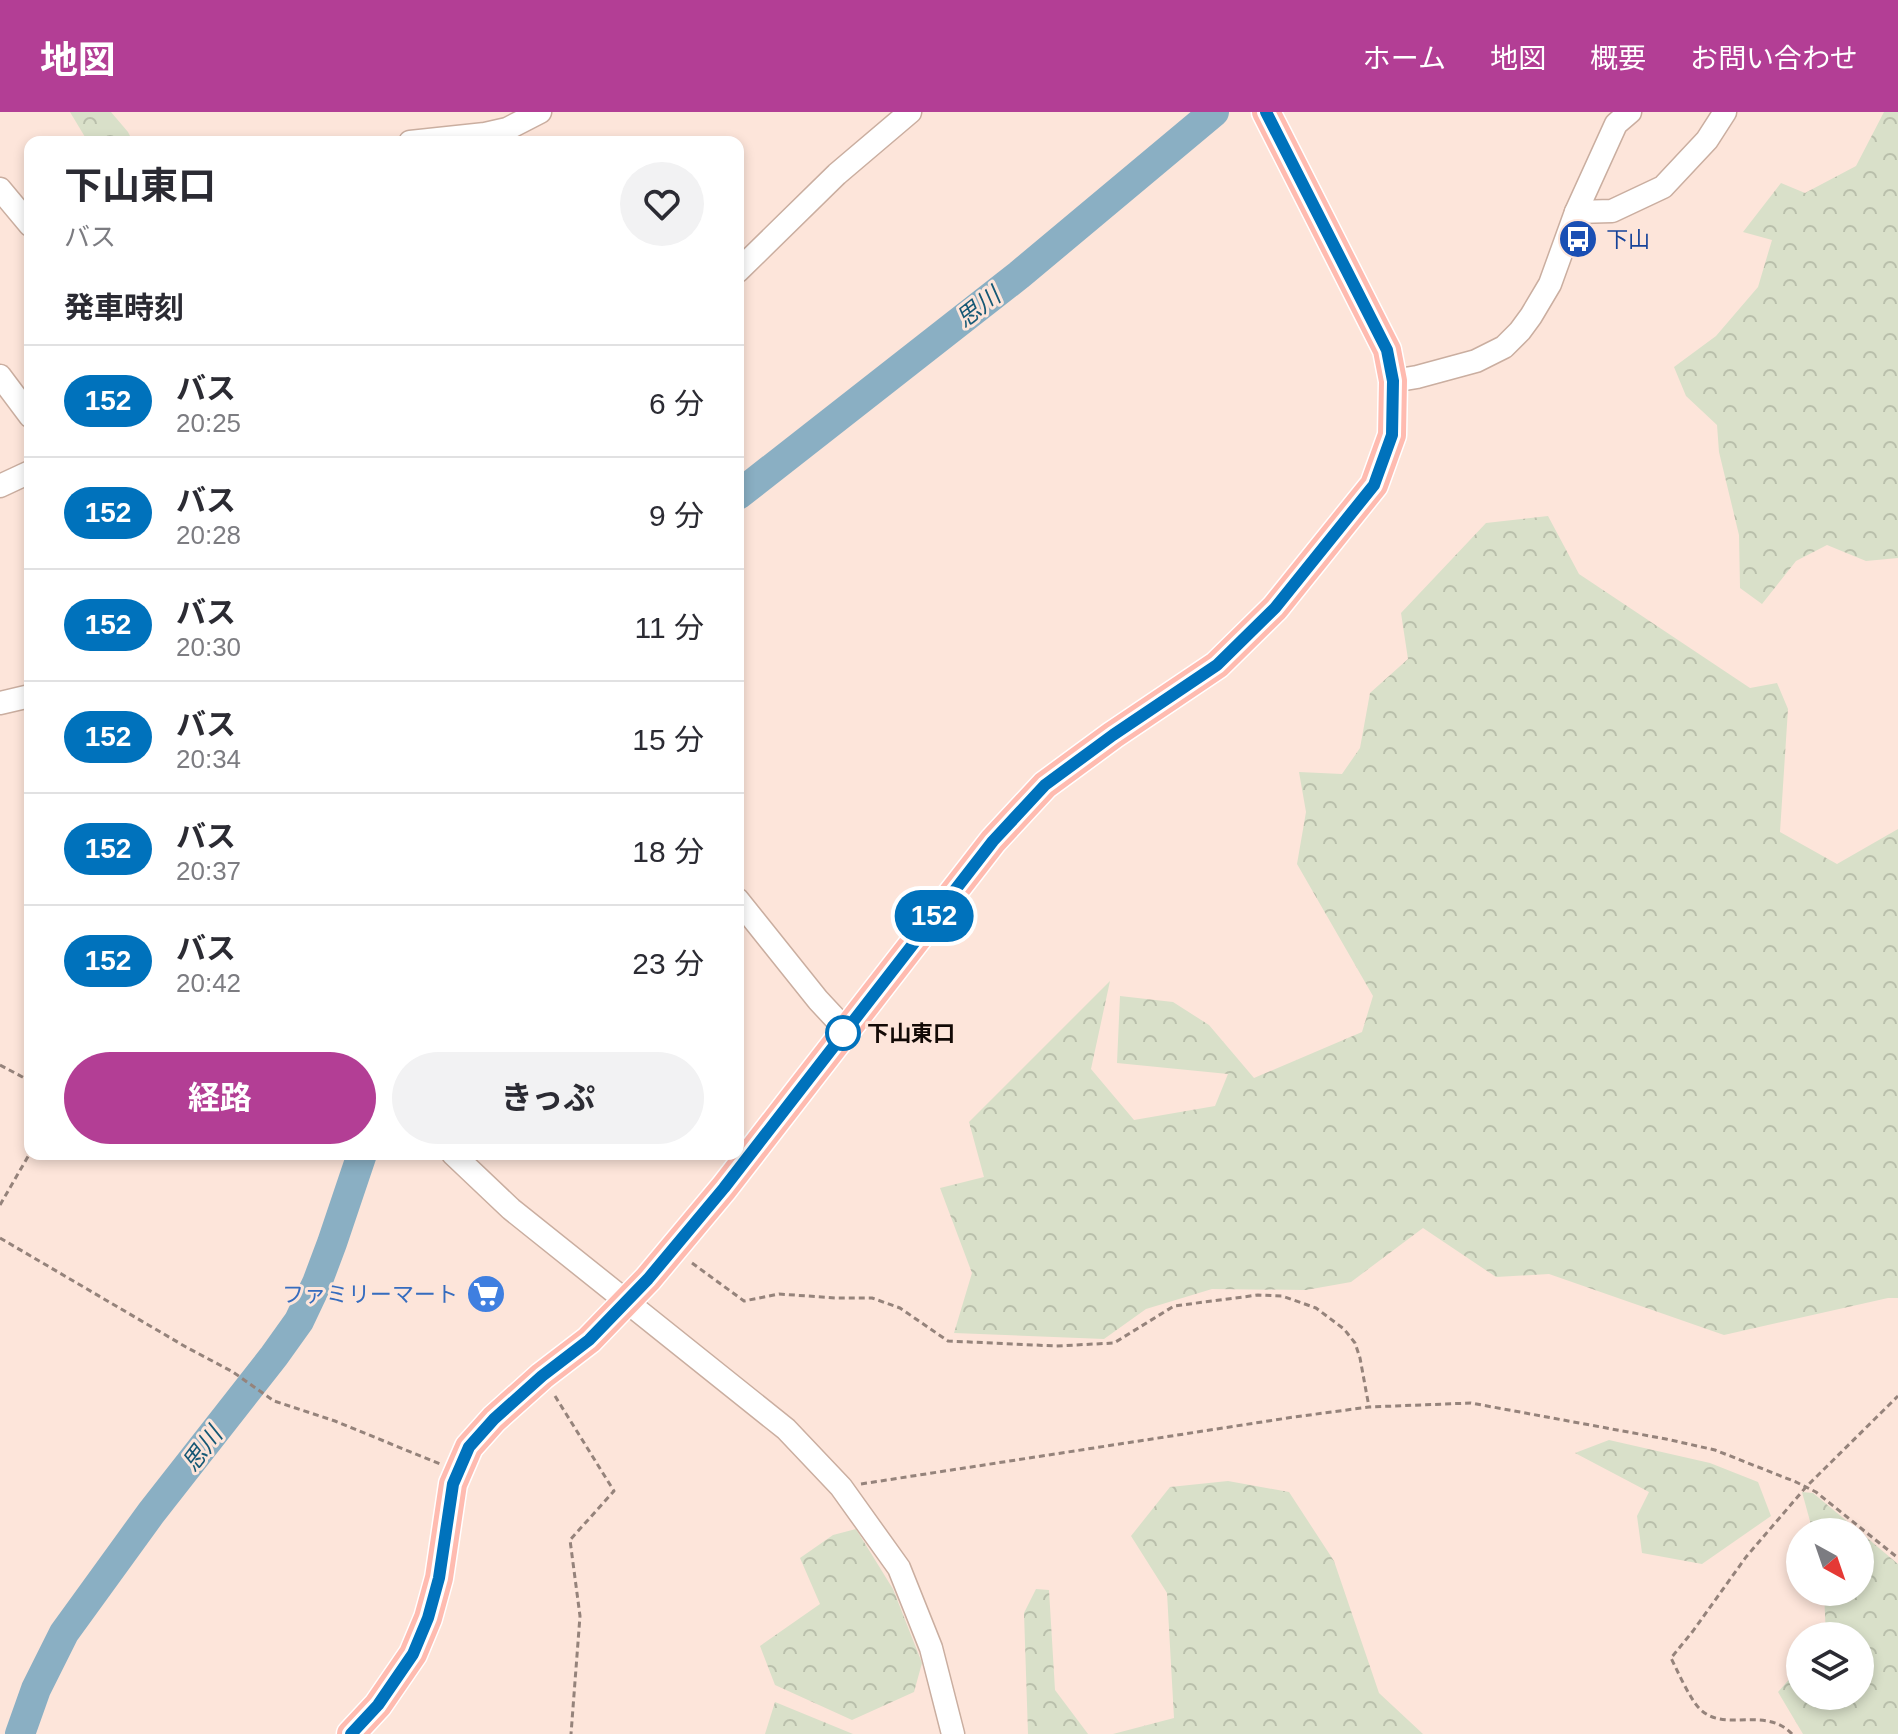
<!DOCTYPE html>
<html lang="ja">
<head>
<meta charset="utf-8">
<style>
	:root { --surface:#fff; --page:#f2f2f3; --text:#2b2b33; --muted:#7c7c81; --line:#e1e1e2; --accent:#b33e95 }
	body { margin:0; font-family:Helvetica,"Noto Sans JP",sans-serif; background:var(--page); color:var(--text); height:100vh; display:flex; flex-direction:column; font-size:30px; white-space:nowrap }
	* { box-sizing:border-box; margin:0 }
	p { font-size:26px; color:var(--muted) }
	.icon { flex:none; width:44px; height:44px; fill:none; stroke:currentColor; stroke-width:2; stroke-linecap:round; stroke-linejoin:round }
	.map { position:relative; flex:1; overflow:hidden }
	.panel { position:absolute; left:24px; top:24px; width:720px; height:1024px; display:flex; flex-direction:column; background:var(--surface); border-radius:16px; box-shadow:0 4px 12px #0003 }
	.panel>* { flex:none }
	.badge { padding:0 16px; border-radius:26px; font-size:28px; line-height:52px }
	.needle { width:52px; rotate:140deg }
	.buttons { position:absolute; left:1786px; top:1406px; display:grid; gap:16px }
	.buttons a { display:grid; place-items:center; width:88px; height:88px; border-radius:50%; background:var(--surface); box-shadow:0 4px 12px #0003; font-size:40px }
	.map>.badge { position:absolute; translate:-50% -50%; box-shadow:0 0 0 4px #fff }
	h2 { padding:0 40px; font-size:30px; line-height:72px }
	.round { display:grid; place-items:center; flex:none; width:84px; height:84px; border-radius:42px; background:var(--page) }
	.summary { display:flex; align-items:center; justify-content:space-between; height:136px; padding:0 40px }
	h1 { font-size:38px; font-weight:700; line-height:60px }
	.action { display:flex; gap:16px; margin-top:auto; padding:16px 40px }
	.action a { flex:1; height:92px; border-radius:48px; background:var(--accent); color:#fff; font-size:32px; font-weight:700; line-height:92px; text-align:center }
	.action a+a { background:var(--page); color:var(--text) }
	ul { padding:0; list-style:none }
	li { display:flex; align-items:center; gap:24px; height:112px; padding:0 40px; border-top:2px solid var(--line) }
	li div { flex:1 }
	li b { display:block; font-size:30px }
	li em { font-style:normal }
	li .badge { min-width:88px; font-weight:700; text-align:center }
	header { display:flex; align-items:center; gap:48px; box-sizing:border-box; height:112px; padding:0 40px; background:var(--accent); color:#fff }
	header strong { font-size:38px }
	nav { display:flex; gap:44px; margin-inline-start:auto; font-size:28px }
	.map>svg:first-child { display:block }
</style>
</head>
<body>
<header>
<strong>地図</strong>
<nav><a>ホーム</a><a>地図</a><a>概要</a><a>お問い合わせ</a></nav>
</header>
<div class="map">
<svg width="1898" height="1622" viewBox="0 0 1898 1622">
	<defs>
		<pattern id="forest-crowns" width="20" height="18" patternUnits="userSpaceOnUse" patternTransform="scale(2)"><rect width="20" height="18" fill="#d9e0c9"/><path d="M2 6a3 3 0 1 1 6 0M12 15a3 3 0 1 1 6 0" fill="none" stroke="#b9bfab"/></pattern>
	</defs>
	<rect width="100%" height="100%" fill="#fde5da"/>
	<g fill="url(#forest-crowns)">
		<polygon points="70,0 111,0 128,20 133,30 88,30"/>
		<polygon points="1884,0 1898,0 1898,446 1866,449 1827,433 1796,449 1762,492 1740,476 1739,423 1719,340 1717,313 1686,284 1674,255 1716,224 1758,175 1772,128 1743,120 1781,71 1805,81 1856,54"/>
		<polygon points="1548,404 1579,462 1750,576 1777,571 1788,597 1780,720 1837,752 1898,717 1898,1186 1888,1186 1724,1223 1549,1162 1496,1165 1423,1116 1351,1170 1306,1178 1212,1177 1146,1197 1104,1227 954,1221 972,1161 940,1076 984,1065 969,1010 1110,869 1091,957 1134,1008 1215,994 1228,962 1117,951 1120,884 1173,890 1209,913 1254,966 1362,920 1373,884 1297,752 1306,700 1299,660 1342,662 1360,636 1370,581 1408,547 1401,501 1486,411"/>
		<polygon points="1609,1328 1710,1351 1758,1370 1771,1404 1702,1452 1642,1441 1637,1404 1649,1380 1575,1341"/>
		<polygon points="1228,1369 1289,1380 1334,1449 1379,1581 1423,1622 1113,1622 1174,1606 1167,1481 1131,1424 1170,1375"/>
		<polygon points="1802,1380 1813,1381 1860,1420 1813,1420"/>
		<polygon points="856,1417 893,1477 922,1551 914,1580 852,1608 775,1573 760,1534 820,1492 800,1446 833,1423"/>
		<polygon points="1860,1420 1898,1452 1898,1622 1803,1622 1778,1580 1800,1555 1800,1584 1860,1584 1860,1524 1826,1524 1824,1480 1860,1480"/>
		<polygon points="1036,1477 1049,1478 1055,1578 1088,1622 1028,1622 1024,1501"/>
		<polygon points="775,1590 853,1622 765,1622"/>
	</g>
	<g fill="none" stroke-linecap="round" stroke-linejoin="round">
		<g stroke="#8aafc3" stroke-width="30">
			<polyline points="738,383 1019,163 1214,0"/>
			<polyline points="20,1622 36,1577 64,1521 151,1401 274,1244 299,1209 317,1171 332,1131 362,1042"/>
		</g>
		<g stroke="#caaea0" stroke-width="25">
			<g id="minor">
				<polyline points="410,30 485,22 507,17 540,0"/>
				<polyline points="0,77 30,113"/>
				<polyline points="1576,100 1612,99 1663,75 1707,28 1725,0"/>
				<polyline points="738,159 837,62 910,0"/>
				<polyline points="0,264 30,304"/>
				<polyline points="1393,269 1417,265 1476,249 1504,235 1520,219 1531,204 1550,172 1576,100 1616,12 1630,0"/>
				<polyline points="0,374 30,360"/>
				<polyline points="0,591 30,584"/>
				<polyline points="738,788 818,888 845,917"/>
				<polyline points="453,1042 511,1097 786,1317 841,1375 899,1456 931,1536 953,1622"/>
			</g>
		</g>
		<g stroke="#fff" stroke-width="31">
			<polyline id="major" points="351,1622 378,1593 413,1542 428,1506 439,1466 453,1372 469,1335 494,1307 542,1264 589,1228 648,1167 724,1076 993,729 1045,673 1113,623 1217,553 1275,496 1374,373 1392,323 1393,269 1387,238 1266,0"/>
		</g>
		<g stroke="#95837b" stroke-width="3" stroke-dasharray="6 4" stroke-linecap="butt">
			<polyline points="0,953 30,969"/>
			<polyline points="0,1093 30,1041"/>
			<polyline points="0,1126 186,1235 233,1260 274,1289 335,1309 440,1352"/>
			<polyline points="692,1151 744,1189 779,1182 836,1186 872,1186 900,1196 948,1229 1056,1234 1114,1231 1174,1194 1258,1183 1282,1184 1316,1196 1344,1217 1355,1231 1360,1246 1369,1295"/>
			<polyline points="555,1284 614,1379 570,1428 580,1504 571,1622"/>
			<polyline points="861,1372 1294,1305 1369,1295 1471,1291 1666,1327 1715,1338 1796,1370 1816,1380 1898,1446"/>
			<path d="M1792 1622C1765 1593 1723 1622 1699 1596 1690 1587 1677 1558 1671 1546L1693 1519 1746 1445 1806 1375 1898 1284"/>
		</g>
		<use href="#minor" stroke="#fff" stroke-width="22"/>
		<use href="#major" stroke="#ffbbb0" stroke-width="28"/>
	</g>
	<g fill="none" stroke-linecap="round" stroke-linejoin="round">
		<g stroke="#fff" stroke-width="18">
			<polyline id="line" points="351,1622 378,1593 413,1542 428,1506 439,1466 453,1372 469,1335 494,1307 542,1264 589,1228 648,1167 724,1076 993,729 1045,673 1113,623 1217,553 1275,496 1374,373 1392,323 1393,269 1387,238 1266,0"/>
		</g>
		<use href="#line" stroke="#0072bc" stroke-width="12"/>
	</g>
	<defs>
		<g id="bus-disc" transform="scale(2)"><circle r="9.5" fill="#1a4fb4" stroke="#fde5da"/><path d="M-5-6H5V4H4V6H2V4H-2V6H-4V4H-5ZM-3.5-4V0h7V-4ZM-3.5 1.2v1.5H-2V1.2ZM2 1.2v1.5H3.5V1.2Z" fill="#fff"/></g>
		<g id="supermarket-disc" transform="scale(2)"><circle r="9.5" fill="#3f7fe0" stroke="#fde5da"/><path d="M-6-5.5h2.5l.6 2H6L4.5 2H-2.5L-4.4-4H-6ZM-1.5 3.2a1.3 1.3 0 1 0 .1 0ZM3 3.2a1.3 1.3 0 1 0 .1 0Z" fill="#fff"/></g>
	</defs>
	<g fill-rule="evenodd">
		<use href="#bus-disc" x="1578" y="127"/>
		<use href="#supermarket-disc" x="486" y="1182"/>
	</g>
	<circle fill="#fff" stroke="#0072bc" stroke-width="4" cx="843" cy="921" r="16"/>
	<g text-anchor="middle" dominant-baseline="central" stroke-width="6" stroke-linejoin="round" paint-order="stroke">
		<g font-size="22" fill="#164399" stroke="#fde5da" text-anchor="start">
			<text x="1606" y="127">下山</text>
		</g>
		<g font-size="22" font-weight="bold" fill="#130a06" stroke="#fde5da" text-anchor="start">
			<text x="867" y="921">下山東口</text>
		</g>
		<g font-size="22" fill="#366cbe" stroke="#fde5da" text-anchor="end">
			<text x="458" y="1182">ファミリーマート</text>
		</g>
		<g font-size="24" font-style="italic" fill="#155875" stroke="#fde5da">
			<text transform="translate(978 195) rotate(-38)">思川</text>
			<text transform="translate(202 1337) rotate(-53)">思川</text>
		</g>
	</g>
</svg>
<div class="buttons">
<a><svg class="needle" viewBox="-14 -14 28 28"><path d="M0-13l5 13h-10z" fill="#e53935"/><path d="M0 13l5-13h-10z" fill="#7c7c81"/></svg></a>
<a><svg class="icon" aria-label="layers" viewBox="0 0 24 24"><path d="M12 4l9 5-9 5-9-5zM3 14l9 5 9-5"/></svg></a>
</div>
<b class="badge" style="left:934px;top:804px;background:#0072bc;color:#fff">152</b>
<section class="panel">
<div class="summary"><div><h1>下山東口</h1><p>バス</p></div><a class="round"><svg class="icon" aria-label="heart" viewBox="0 0 24 24"><path d="M12 20l-8-8c-3-5 5-10 8-4 3-6 11-1 8 4z"/></svg></a></div>
<h2>発車時刻</h2>
<ul>
<li><span class="badge" style="background:#0072bc;color:#fff">152</span><div><b>バス</b><p>20:25</p></div><em>6 分</em></li>
<li><span class="badge" style="background:#0072bc;color:#fff">152</span><div><b>バス</b><p>20:28</p></div><em>9 分</em></li>
<li><span class="badge" style="background:#0072bc;color:#fff">152</span><div><b>バス</b><p>20:30</p></div><em>11 分</em></li>
<li><span class="badge" style="background:#0072bc;color:#fff">152</span><div><b>バス</b><p>20:34</p></div><em>15 分</em></li>
<li><span class="badge" style="background:#0072bc;color:#fff">152</span><div><b>バス</b><p>20:37</p></div><em>18 分</em></li>
<li><span class="badge" style="background:#0072bc;color:#fff">152</span><div><b>バス</b><p>20:42</p></div><em>23 分</em></li>
</ul>
<div class="action"><a>経路</a><a>きっぷ</a></div>
</section>
</div>
</body>
</html>
